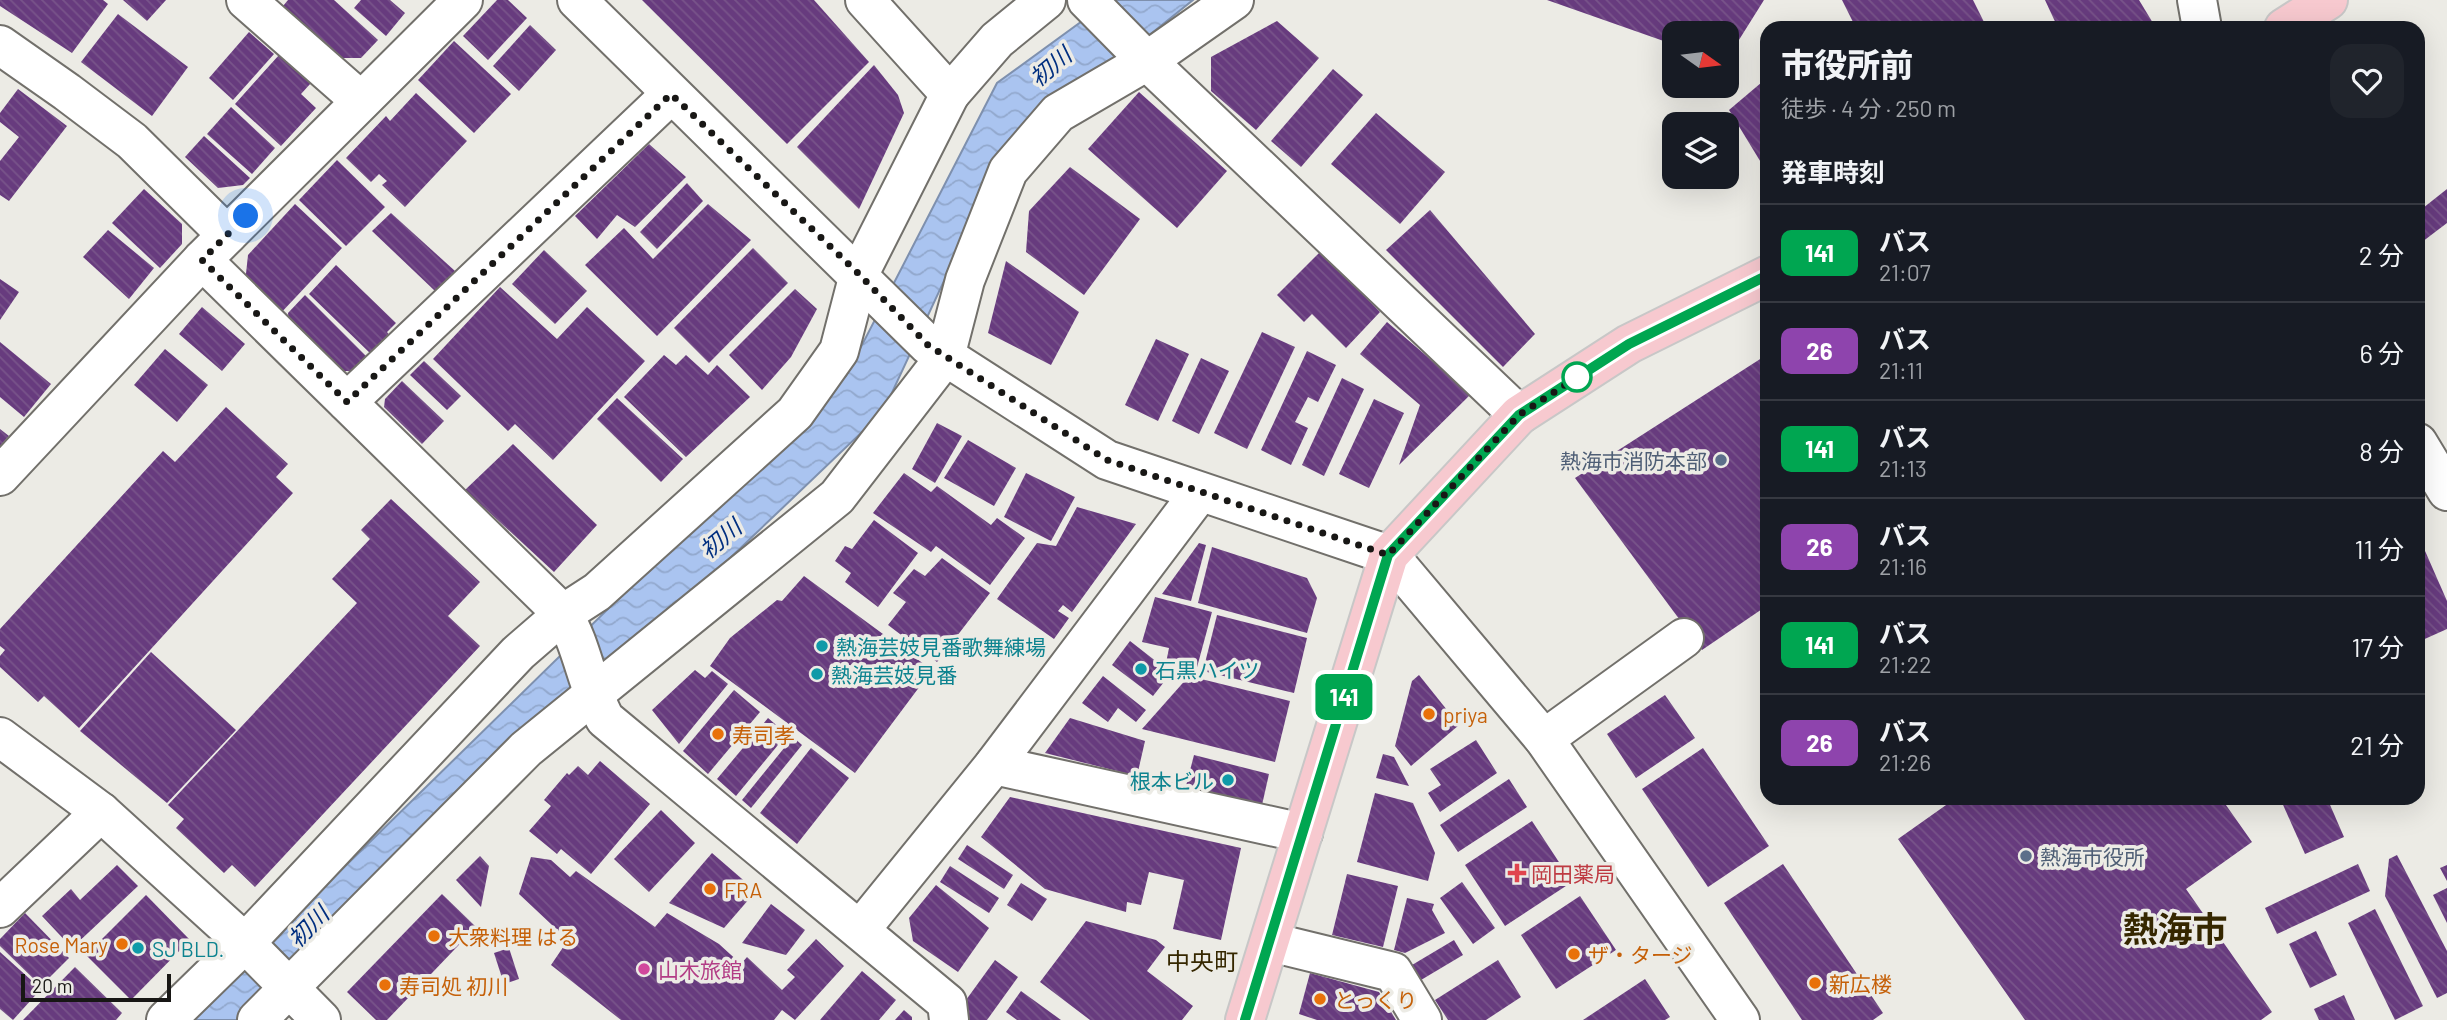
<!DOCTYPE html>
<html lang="ja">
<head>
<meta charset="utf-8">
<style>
	:root { --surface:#171b24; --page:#20242c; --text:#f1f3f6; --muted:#9ea1a6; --line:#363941 }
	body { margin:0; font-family:Barlow,"Noto Sans JP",sans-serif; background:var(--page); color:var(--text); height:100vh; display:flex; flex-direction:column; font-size:26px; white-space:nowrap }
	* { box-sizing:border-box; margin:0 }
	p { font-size:23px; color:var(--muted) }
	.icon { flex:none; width:38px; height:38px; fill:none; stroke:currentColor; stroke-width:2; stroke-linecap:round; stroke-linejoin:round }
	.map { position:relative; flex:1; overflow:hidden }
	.panel { position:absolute; left:1760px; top:21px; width:665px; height:784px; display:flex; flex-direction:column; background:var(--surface); border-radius:21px; box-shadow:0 7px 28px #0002 }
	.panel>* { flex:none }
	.badge { padding:0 14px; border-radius:10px; font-size:24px; line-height:46px }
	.needle { width:46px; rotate:104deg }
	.fabs { position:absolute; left:1662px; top:21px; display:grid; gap:14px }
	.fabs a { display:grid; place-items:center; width:77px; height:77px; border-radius:14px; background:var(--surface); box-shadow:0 7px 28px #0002; font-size:35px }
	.scale { position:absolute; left:21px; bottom:18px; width:150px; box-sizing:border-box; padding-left:7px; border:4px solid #181715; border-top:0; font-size:19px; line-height:24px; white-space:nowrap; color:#181715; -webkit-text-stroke:5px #ecebe5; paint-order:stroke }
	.you { position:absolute; width:35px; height:35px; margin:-18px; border:5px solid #fff; border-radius:50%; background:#1a73e8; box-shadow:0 0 0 10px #1a73e833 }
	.map>.badge { position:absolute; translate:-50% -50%; box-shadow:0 0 0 4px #fff }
	h2 { padding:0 21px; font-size:26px; line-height:63px }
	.round { display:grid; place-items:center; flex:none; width:74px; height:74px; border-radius:21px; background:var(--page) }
	.summary { display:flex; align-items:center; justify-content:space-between; height:119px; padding:0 21px }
	h1 { font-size:33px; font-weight:800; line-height:52px }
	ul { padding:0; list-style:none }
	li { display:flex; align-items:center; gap:21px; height:98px; padding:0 21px; border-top:2px solid var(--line) }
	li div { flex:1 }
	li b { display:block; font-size:26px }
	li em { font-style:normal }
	li .badge { min-width:77px; font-weight:700; text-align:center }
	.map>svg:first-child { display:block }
</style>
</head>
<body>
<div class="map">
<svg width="2447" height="1020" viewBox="0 0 2447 1020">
	<defs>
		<pattern id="water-waves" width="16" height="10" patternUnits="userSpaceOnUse" patternTransform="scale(1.75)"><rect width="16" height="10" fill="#aac4f0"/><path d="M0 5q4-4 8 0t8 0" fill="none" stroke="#92a8cd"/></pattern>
		<pattern id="building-back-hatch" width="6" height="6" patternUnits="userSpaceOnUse" patternTransform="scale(1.75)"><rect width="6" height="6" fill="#673b7e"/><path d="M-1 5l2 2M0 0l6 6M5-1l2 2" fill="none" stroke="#78548a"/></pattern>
	</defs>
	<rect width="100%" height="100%" fill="#ecebe5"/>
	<polygon fill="url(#water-waves)" stroke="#7e90ae" stroke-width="2" points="1111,0 1193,0 1004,152 883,412 246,1020 184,1020 330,881 846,376 997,83"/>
	<g fill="url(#building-back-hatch)">
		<polygon points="0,0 103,0 108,4 72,53 0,6"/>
		<polygon points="123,0 166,0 147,21"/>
		<polygon points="288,0 334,0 378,40 361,58 342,58 283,6"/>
		<polygon points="361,0 390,0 405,13 386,36 354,8"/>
		<polygon points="497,0 508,0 527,18 488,60 463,36"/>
		<polygon points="642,0 814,0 869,62 787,144"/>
		<polygon points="1547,0 1764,0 1727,59 1727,33 1675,33 1675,45"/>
		<polygon points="1842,0 1973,0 1984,22 1972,28 1856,28"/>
		<polygon points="2045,0 2139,0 2156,28 2058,28"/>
		<polygon points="118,14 188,67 152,116 81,62"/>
		<polygon points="1277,21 1319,58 1256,130 1211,91 1211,57"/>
		<polygon points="530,25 556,50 519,91 493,66"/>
		<polygon points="249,32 274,54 233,100 209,78"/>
		<polygon points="454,41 511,94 474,133 418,80"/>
		<polygon points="279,55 311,83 301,94 316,108 281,146 235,104"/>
		<polygon points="874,65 898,95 904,113 859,209 797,147"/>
		<polygon points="1333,69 1363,95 1301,167 1271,141"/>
		<polygon points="1768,77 1768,174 1729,110"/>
		<polygon points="18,89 67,126 9,201 0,195 0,161 19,137 0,122 0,113"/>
		<polygon points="1139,92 1227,171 1177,228 1088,149"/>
		<polygon points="416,93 467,141 405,207 382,185 387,181 379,174 371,182 346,158 386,116 390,121"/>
		<polygon points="231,107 275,148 252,174 207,134"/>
		<polygon points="1376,113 1445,172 1400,224 1331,164"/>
		<polygon points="204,136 250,178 243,185 218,188 185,157"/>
		<polygon points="649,144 686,177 635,227 617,215 597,239 575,216"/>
		<polygon points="337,160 385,207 346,246 299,200"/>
		<polygon points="1070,167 1140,219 1084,295 1026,252 1029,211"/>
		<polygon points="687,183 703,201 657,249 640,232"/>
		<polygon points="144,189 182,224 182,244 160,268 112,223"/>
		<polygon points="2447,189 2447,223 2418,245 2418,212"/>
		<polygon points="295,204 342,248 279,315 245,283 248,255"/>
		<polygon points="708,204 751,240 657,336 585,265 624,228 653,259"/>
		<polygon points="1430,210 1535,334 1503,367 1386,250"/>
		<polygon points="391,213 455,271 435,291 372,231"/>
		<polygon points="108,230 154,268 129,299 83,257"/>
		<polygon points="753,248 788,283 709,363 674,328"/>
		<polygon points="544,250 587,291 555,324 512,284"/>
		<polygon points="1321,251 1380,312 1346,348 1312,314 1304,322 1277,295"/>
		<polygon points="1006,261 1079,312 1051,365 988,333"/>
		<polygon points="336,265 396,323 387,332 390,336 372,355 309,294"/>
		<polygon points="0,279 19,292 0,320"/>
		<polygon points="500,287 557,339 587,307 645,361 553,460 515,424 508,431 433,359"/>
		<polygon points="795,289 817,309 791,357 762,390 729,355"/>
		<polygon points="305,295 368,358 356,371 335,371 289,323 288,313"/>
		<polygon points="202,307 245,344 222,371 179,334"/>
		<polygon points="1387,322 1471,394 1399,465 1420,405 1360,354"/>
		<polygon points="1262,332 1295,347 1247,449 1214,433"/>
		<polygon points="1156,339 1189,354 1158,421 1125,405"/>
		<polygon points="0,342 51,384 24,417 0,397"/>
		<polygon points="165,349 208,385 177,422 134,385"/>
		<polygon points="1307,351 1336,365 1318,402 1308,397 1295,422 1308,428 1291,465 1261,450"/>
		<polygon points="1768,354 1768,605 1702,650 1575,478"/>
		<polygon points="664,355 676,365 686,355 708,375 717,365 750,397 686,457 624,397"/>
		<polygon points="1201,358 1229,371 1199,434 1172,421"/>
		<polygon points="424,361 461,396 447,410 410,375"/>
		<polygon points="1342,378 1364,389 1324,476 1302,465"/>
		<polygon points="402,381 444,421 422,444 384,407 385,399"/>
		<polygon points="617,398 683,459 661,482 597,419"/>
		<polygon points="1374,399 1404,413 1369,488 1339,474"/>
		<polygon points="226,407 288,464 276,477 293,493 79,728 44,696 38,702 0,667 0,656 5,650 0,646 0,629 163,451 175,462"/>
		<polygon points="937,423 962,436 935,483 912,469"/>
		<polygon points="0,429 9,436 0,446"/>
		<polygon points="968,440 1016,468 994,506 944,478"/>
		<polygon points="513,444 597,525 554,572 465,490"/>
		<polygon points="904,473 931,492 937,486 991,525 997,518 1025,538 990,585 936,546 931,552 873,513"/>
		<polygon points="1026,473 1075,497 1051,541 1004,517"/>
		<polygon points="391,499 480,582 448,616 480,646 255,887 232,865 224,873 176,828 184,819 168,805 357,603 332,579 370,539 361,530"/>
		<polygon points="1077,507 1136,524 1072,612 1063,605 1058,611 1069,618 1054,639 997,599 1037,543 1056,546"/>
		<polygon points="874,520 918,553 878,607 845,582 851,573 835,561 845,546 852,549"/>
		<polygon points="2418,535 2447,601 2447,629 2418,642"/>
		<polygon points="1199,543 1206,545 1191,601 1162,594"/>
		<polygon points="1212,547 1307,578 1317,598 1307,633 1198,603"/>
		<polygon points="942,558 990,593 937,662 888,625 906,602 893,593 914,569 925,576"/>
		<polygon points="804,576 932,670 855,773 710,666 730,638 777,600 782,601"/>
		<polygon points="1155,597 1212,612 1196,671 1166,663 1169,648 1142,642"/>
		<polygon points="1217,615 1307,638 1294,693 1203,671"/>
		<polygon points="1130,641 1171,673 1153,696 1112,665"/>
		<polygon points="151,652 236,730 167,803 80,731"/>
		<polygon points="695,670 705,678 712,671 728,684 679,744 652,710"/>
		<polygon points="1419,675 1459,725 1411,766 1395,746 1412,681"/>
		<polygon points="1103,676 1146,710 1136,722 1118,708 1108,722 1082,703"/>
		<polygon points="1189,676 1290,701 1275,762 1142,729"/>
		<polygon points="734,690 760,712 708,774 683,751"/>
		<polygon points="1665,695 1695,738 1636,778 1607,734"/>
		<polygon points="768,718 787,734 736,796 717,779"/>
		<polygon points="1070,718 1145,741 1137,776 1045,753"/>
		<polygon points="793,737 802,745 751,808 742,800"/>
		<polygon points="1476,740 1497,773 1440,812 1428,793 1441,785 1430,769"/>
		<polygon points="811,748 849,778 797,844 760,813"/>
		<polygon points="1703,748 1769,846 1708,887 1642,789"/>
		<polygon points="1383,754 1394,757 1409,786 1376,778"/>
		<polygon points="1194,755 1269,774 1262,805 1186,786"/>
		<polygon points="600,761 650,804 591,874 561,849 557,854 529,831 551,806 544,800 567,773 569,775 578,766 588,775"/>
		<polygon points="1509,779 1527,807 1458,852 1440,825"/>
		<polygon points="1375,793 1413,803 1435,853 1428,881 1357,862"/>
		<polygon points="1010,797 1241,848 1221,940 1173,929 1184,880 1149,872 1141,905 1127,902 1126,912 1045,889 981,837"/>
		<polygon points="1956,798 2221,798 2252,842 2186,889 2272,1012 2261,1020 2025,1020 1898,839"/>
		<polygon points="2280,798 2327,798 2344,837 2305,854"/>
		<polygon points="661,810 695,843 649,892 614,859"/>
		<polygon points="1532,821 1572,882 1505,926 1465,865"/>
		<polygon points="967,845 1013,875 1004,889 958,859"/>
		<polygon points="712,853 756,891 724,928 669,903"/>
		<polygon points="2397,855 2447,951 2447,993 2437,998 2385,896 2389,859"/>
		<polygon points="480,856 489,866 481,907 456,880"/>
		<polygon points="531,857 551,860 570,877 576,871 655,927 667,913 719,944 741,964 747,957 782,990 795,977 787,970 816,939 844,966 795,1020 782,1010 774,1020 621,1020 551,965 568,940 519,894"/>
		<polygon points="1783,864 1883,1013 1873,1020 1802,1020 1724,903"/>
		<polygon points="2358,864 2370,891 2277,934 2265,908"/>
		<polygon points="117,865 138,886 72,948 42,916 71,889 80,900"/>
		<polygon points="2447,865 2447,881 2440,868"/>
		<polygon points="950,866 999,898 989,913 940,882"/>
		<polygon points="1347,874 1398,886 1383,947 1332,935"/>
		<polygon points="1462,882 1495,928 1473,944 1440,898"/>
		<polygon points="1021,883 1047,899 1032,921 1007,905"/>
		<polygon points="936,885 989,928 958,972 913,941 909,918"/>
		<polygon points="2447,888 2447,923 2433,895"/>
		<polygon points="442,894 476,927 387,1020 376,1020 347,992"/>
		<polygon points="146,895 190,940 131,1000 86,955"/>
		<polygon points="1580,896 1616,950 1556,989 1521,935"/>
		<polygon points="1407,898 1434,904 1432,910 1445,933 1405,953 1394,950"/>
		<polygon points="771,904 805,930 786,955 742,943"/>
		<polygon points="2375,909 2423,1006 2395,1020 2348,923"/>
		<polygon points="25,913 69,958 41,986 0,946 0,939"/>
		<polygon points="1086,921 1156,940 1165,947 1147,971 1193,1006 1182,1020 1090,1020 1040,982"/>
		<polygon points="2316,931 2337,975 2310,988 2289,944"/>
		<polygon points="1454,940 1463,955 1421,980 1412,965"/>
		<polygon points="509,948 519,979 504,984 494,953"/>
		<polygon points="0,952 41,989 13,1020 0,1009"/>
		<polygon points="995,960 1018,977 987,1020 967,1020 966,1000"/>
		<polygon points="1498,960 1521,997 1486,1020 1448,1020 1435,1000"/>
		<polygon points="75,967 122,1013 116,1020 23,1020"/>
		<polygon points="862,971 896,1000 879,1020 820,1020"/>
		<polygon points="1310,973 1379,992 1396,1020 1317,1020 1299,1014"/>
		<polygon points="1645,979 1670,1017 1665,1020 1583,1020"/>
		<polygon points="1021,991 1061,1020 1017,1020 1006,1012"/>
		<polygon points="2344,995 2355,1020 2319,1020 2314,1009"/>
		<polygon points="904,1010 912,1017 912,1020 895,1020"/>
	</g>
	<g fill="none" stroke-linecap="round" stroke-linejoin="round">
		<g stroke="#72706b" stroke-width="42">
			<g id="street">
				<polyline points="246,0 361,101"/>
				<polyline points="1087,0 1147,61 1519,415"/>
				<polyline points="0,45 67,92 132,141 227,235"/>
				<polyline points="950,94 997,40 1046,0"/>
				<path d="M202 260 563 614C583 647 586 684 605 719L947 1003 949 1020"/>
				<polyline points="347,402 671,94"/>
				<polyline points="0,476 202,260 463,0"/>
				<polyline points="0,737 101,812 245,943 321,1020"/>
				<polyline points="1544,739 1684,638"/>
				<polyline points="994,765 1303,833"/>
				<polyline points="0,908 101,812"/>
				<polyline points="860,930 994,765 1200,492"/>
				<polyline points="1270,942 1393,972 1422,1020"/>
				<polyline points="166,1020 245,943 518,653 563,614 597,592 795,413 839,351 859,274 950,94 865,0"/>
				<polyline points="257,1020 526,749 837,497 945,357 965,280 1008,171 1058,113 1147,61 1234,0"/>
			</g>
		</g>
		<g stroke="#72706b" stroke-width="42">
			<g id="secondary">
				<polyline points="577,0 928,345 1107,460 1389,555 1544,739 1740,1020"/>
				<polyline points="2197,0 2202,28"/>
				<polyline points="2418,443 2447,491"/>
			</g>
		</g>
		<g stroke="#c8c7c7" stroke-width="42">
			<g id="primary">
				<polyline points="2284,28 2328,0"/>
				<polyline points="1245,1020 1389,555 1519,415 1629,344 1768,275"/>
			</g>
		</g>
		<use href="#street" stroke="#fff" stroke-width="38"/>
		<use href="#secondary" stroke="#fff" stroke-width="38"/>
		<use href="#primary" stroke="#f7c9cf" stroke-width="38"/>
	</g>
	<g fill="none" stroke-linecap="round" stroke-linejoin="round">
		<g stroke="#fff" stroke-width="16">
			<polyline id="line" points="1245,1020 1388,555 1519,415 1629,344 1768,275"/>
		</g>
		<use href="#line" stroke="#00a651" stroke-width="10"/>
		<polyline stroke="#181715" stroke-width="7" stroke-dasharray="0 12.6" points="246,216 202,260 347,402 671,94 859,274 928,345 1107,460 1388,555 1519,415 1585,372 1577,377"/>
	</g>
	<circle fill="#fff" stroke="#00a651" stroke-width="3.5" cx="1577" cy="377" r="14"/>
	<g fill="#5c6f8a" stroke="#ecebe5" stroke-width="2.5">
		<circle cx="1721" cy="460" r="7"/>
		<circle cx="2026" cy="856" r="7"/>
	</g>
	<g fill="#0f9aa8" stroke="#ecebe5" stroke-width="2.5">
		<circle cx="822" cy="646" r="7"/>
		<circle cx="1141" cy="669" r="7"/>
		<circle cx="817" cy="674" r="7"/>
		<circle cx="1228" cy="780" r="7"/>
		<circle cx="138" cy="948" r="7"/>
	</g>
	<g fill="#e8710a" stroke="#ecebe5" stroke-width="2.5">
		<circle cx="1429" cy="714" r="7"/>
		<circle cx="718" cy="734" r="7"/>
		<circle cx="710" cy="889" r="7"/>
		<circle cx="434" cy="936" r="7"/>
		<circle cx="122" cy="944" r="7"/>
		<circle cx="1574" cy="954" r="7"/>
		<circle cx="1815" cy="983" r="7"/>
		<circle cx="385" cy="985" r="7"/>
		<circle cx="1320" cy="999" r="7"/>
	</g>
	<path fill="#e0444e" stroke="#ecebe5" stroke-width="2.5" d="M1513.5 862.5h7v7h7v7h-7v7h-7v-7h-7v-7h7z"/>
	<circle fill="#d1479c" stroke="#ecebe5" stroke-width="2.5" cx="644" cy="969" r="7"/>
	<g text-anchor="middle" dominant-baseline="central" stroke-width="7" stroke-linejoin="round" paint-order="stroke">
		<g font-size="21" fill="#4e5e75" stroke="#ecebe5" text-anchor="end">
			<text x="1707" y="460">熱海市消防本部</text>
			<text x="2040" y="856" text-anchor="start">熱海市役所</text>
		</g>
		<g font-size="21" fill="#0d838f" stroke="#ecebe5" text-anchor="start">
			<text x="836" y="646">熱海芸妓見番歌舞練場</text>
			<text x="1155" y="669">石黒ハイツ</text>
			<text x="831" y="674">熱海芸妓見番</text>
			<text x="1214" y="780" text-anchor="end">根本ビル</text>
			<text x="152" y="948">SJ BLD.</text>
		</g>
		<g font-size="21" fill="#c56008" stroke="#ecebe5" text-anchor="start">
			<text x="1443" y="714">priya</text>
			<text x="732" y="734">寿司孝</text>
			<text x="724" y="889">FRA</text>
			<text x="448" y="936">大衆料理 はる</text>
			<text x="108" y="944" text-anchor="end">Rose Mary</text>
			<text x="1588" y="954">ザ・タージ</text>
			<text x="1829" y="983">新広楼</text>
			<text x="399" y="985">寿司処 初川</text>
			<text x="1334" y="999">とっくり</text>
		</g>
		<g font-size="21" fill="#be3a42" stroke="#ecebe5" text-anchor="start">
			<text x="1531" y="873">岡田薬局</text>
		</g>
		<g font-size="21" fill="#b23c85" stroke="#ecebe5" text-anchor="start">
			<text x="658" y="969">山木旅館</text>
		</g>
		<g font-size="23" font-style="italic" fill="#012f80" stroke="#ecebe5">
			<text transform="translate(1050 66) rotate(-40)">初川</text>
			<text transform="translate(720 538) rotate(-40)">初川</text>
			<text transform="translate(308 926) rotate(-45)">初川</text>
		</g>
		<g font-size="24" fill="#352700" stroke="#ecebe5">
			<text x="1202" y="960">中央町</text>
		</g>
		<g font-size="35" font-weight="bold" fill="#352700" stroke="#ecebe5">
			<text x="2175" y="928">熱海市</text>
		</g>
	</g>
</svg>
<div class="fabs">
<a><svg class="needle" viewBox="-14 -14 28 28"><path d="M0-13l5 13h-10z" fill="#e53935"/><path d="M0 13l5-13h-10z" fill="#9ea1a6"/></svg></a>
<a><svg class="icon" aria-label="layers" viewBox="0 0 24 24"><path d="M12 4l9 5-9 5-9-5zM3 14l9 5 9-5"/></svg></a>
</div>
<div class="scale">20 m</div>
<div class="you" style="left:246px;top:216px"></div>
<b class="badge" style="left:1344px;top:697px;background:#00a651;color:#fff">141</b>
<section class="panel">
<div class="summary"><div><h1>市役所前</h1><p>徒歩 · 4 分 · 250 m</p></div><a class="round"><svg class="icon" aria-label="heart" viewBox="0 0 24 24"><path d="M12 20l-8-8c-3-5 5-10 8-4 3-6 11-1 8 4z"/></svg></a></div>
<h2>発車時刻</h2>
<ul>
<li><span class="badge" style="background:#00a651;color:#fff">141</span><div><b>バス</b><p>21:07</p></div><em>2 分</em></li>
<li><span class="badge" style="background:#8e44ad;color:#fff">26</span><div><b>バス</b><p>21:11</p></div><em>6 分</em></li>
<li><span class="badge" style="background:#00a651;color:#fff">141</span><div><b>バス</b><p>21:13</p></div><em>8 分</em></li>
<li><span class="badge" style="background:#8e44ad;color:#fff">26</span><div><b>バス</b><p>21:16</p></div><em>11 分</em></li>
<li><span class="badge" style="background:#00a651;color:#fff">141</span><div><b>バス</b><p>21:22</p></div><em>17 分</em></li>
<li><span class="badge" style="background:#8e44ad;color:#fff">26</span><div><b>バス</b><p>21:26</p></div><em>21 分</em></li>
</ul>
</section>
</div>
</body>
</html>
